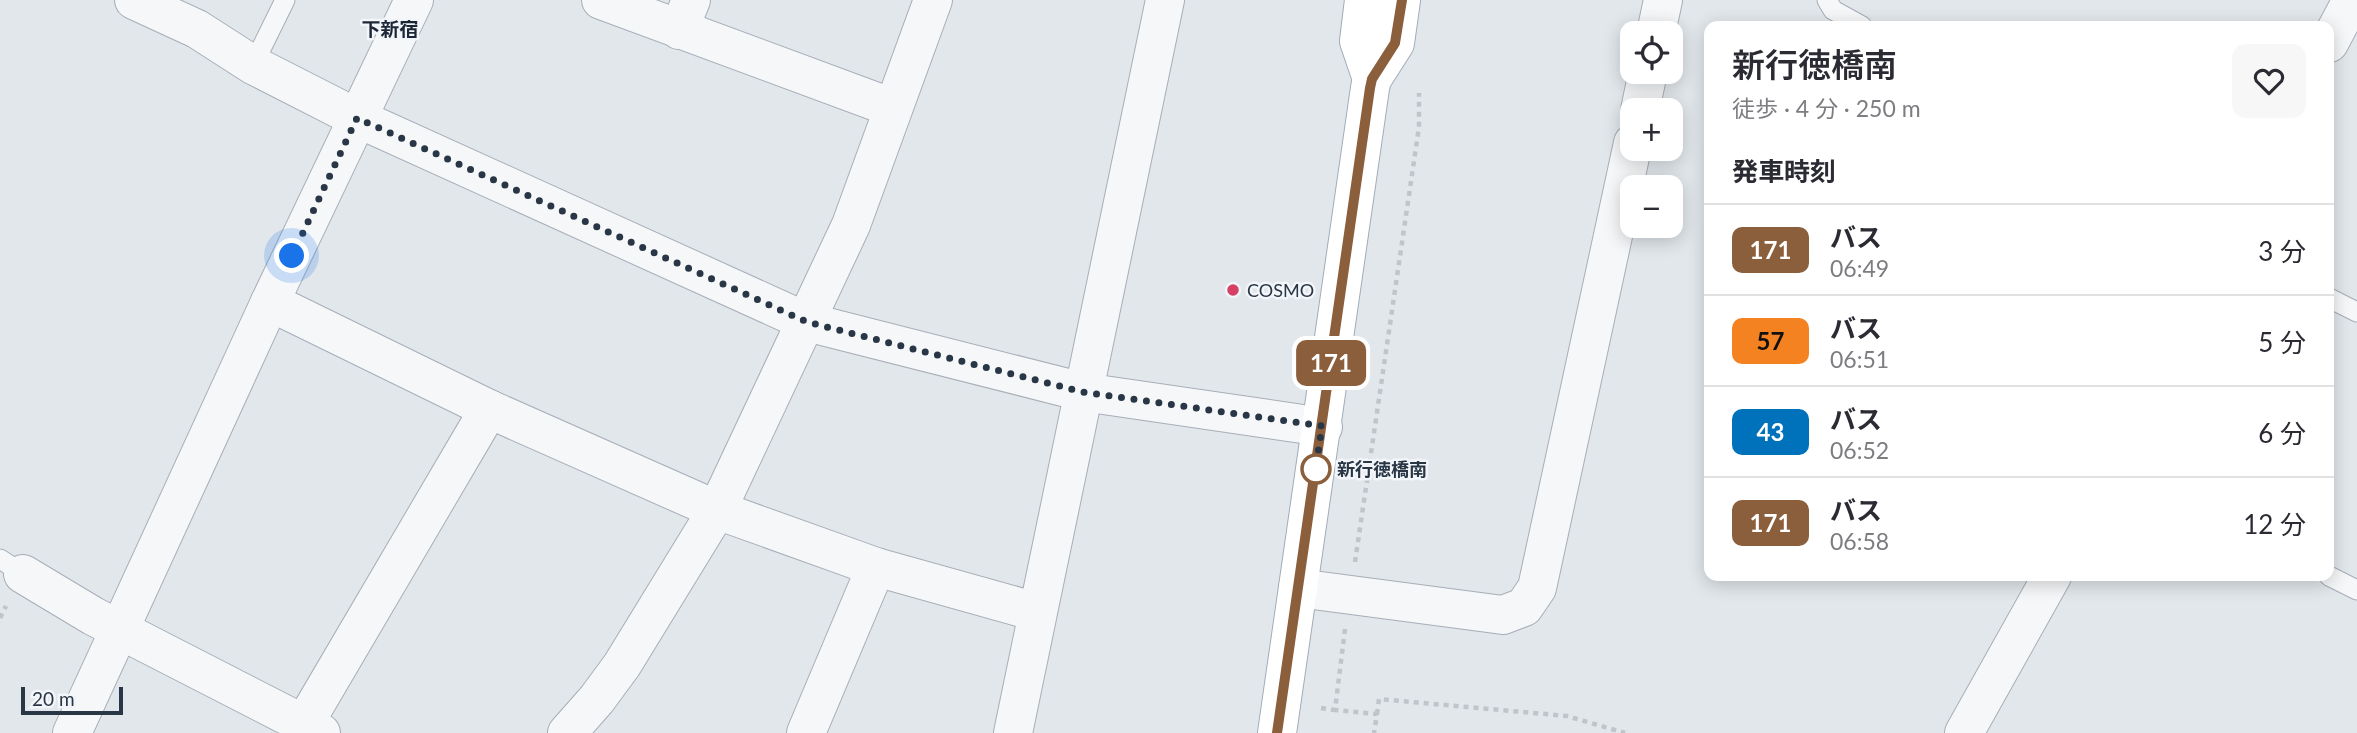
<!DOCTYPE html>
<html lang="ja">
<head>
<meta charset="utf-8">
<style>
	:root { --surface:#fff; --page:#f7f7f7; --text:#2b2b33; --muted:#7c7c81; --line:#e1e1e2 }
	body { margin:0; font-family:Lato,"Noto Sans JP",sans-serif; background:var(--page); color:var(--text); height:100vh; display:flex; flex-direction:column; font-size:26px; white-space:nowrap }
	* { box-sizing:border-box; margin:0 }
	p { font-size:23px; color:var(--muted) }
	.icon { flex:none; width:38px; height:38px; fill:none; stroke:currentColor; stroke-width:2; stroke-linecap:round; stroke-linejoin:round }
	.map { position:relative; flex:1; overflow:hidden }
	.panel { position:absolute; left:1704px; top:21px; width:630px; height:560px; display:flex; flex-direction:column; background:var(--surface); border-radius:14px; box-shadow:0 4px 18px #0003 }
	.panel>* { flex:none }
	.badge { padding:0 14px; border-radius:10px; font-size:24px; line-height:46px }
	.fabs { position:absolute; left:1620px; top:21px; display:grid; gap:14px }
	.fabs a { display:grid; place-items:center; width:63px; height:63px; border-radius:14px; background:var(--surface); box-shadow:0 4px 18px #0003; font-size:35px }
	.scale { position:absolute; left:21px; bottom:18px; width:102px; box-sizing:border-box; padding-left:7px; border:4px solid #293645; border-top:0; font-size:19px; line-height:24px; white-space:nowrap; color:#293645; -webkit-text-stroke:5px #f2f5f9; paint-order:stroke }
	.you { position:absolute; width:35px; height:35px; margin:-18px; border:5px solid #fff; border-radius:50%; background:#1a73e8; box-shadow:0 0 0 10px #1a73e833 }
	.map>.badge { position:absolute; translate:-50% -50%; box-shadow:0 0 0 4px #fff }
	h2 { padding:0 28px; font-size:26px; line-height:63px }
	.round { display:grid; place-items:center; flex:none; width:74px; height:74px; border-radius:14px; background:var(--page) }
	.headline { display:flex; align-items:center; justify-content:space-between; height:119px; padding:0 28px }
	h1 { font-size:33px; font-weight:600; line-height:52px }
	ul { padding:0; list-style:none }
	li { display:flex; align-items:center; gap:21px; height:91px; padding:0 28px; border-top:2px solid var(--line) }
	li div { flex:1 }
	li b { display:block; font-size:26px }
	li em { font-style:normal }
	li .badge { min-width:77px; font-weight:700; text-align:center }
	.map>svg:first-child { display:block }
</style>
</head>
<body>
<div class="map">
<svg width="2357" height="733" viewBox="0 0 2357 733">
	<rect width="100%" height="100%" fill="#e2e7ec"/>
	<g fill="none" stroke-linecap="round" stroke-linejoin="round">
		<g stroke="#a7aeb7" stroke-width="21">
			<g id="service">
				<polyline points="1827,0 1833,10 1862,26"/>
				<polyline points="253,65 285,0"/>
				<polyline points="2329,298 2357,312"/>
				<polyline points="0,559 23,574"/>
				<polyline points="2329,576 2357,590"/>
			</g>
		</g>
		<g stroke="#a7aeb7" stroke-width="40">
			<g id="minor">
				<polyline points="134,0 197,29 253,65 357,118 807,322 1083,392 1323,427"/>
				<polyline points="601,0 893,108"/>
				<polyline points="679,30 691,0"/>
				<polyline points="1656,33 1663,0"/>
				<polyline points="2329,43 2352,0"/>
				<polyline points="1640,110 1648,72"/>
				<polyline points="270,302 489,409 717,510 876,567 1037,612"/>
				<polyline points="23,574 93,616 321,733"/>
				<polyline points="1298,588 1503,615 1524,607 1537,588 1633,143"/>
				<polyline points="304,724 489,409"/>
				<polyline points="72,733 270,302 414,0"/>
				<polyline points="806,733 876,567"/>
				<polyline points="1013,733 1165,0"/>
				<polyline points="1964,733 2052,576"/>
			</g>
		</g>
		<g stroke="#a7aeb7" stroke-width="40">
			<polyline id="tertiary" points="567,733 597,699 622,665 717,510 851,225 933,0"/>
		</g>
		<g stroke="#a1acb8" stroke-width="40">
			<g id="primary">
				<polyline points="1364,0 1359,41 1372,79"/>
				<polyline points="1277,733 1370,88 1372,79 1395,43 1401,0"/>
			</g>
		</g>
		<g stroke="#c0c5ca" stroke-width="4.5" stroke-dasharray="5 5" stroke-linecap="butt">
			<polyline points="1355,562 1419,127 1419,93"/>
			<polyline points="0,618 6,606"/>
			<polyline points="1345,629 1335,710 1377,714 1374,733"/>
			<polyline points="1321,708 1335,710"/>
			<polyline points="1377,714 1379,699 1567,716 1625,733"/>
		</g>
		<use href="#service" stroke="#f5f7f9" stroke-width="19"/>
		<use href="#minor" stroke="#f5f7f9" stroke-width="38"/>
		<use href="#tertiary" stroke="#f5f7f9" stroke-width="38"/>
		<use href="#primary" stroke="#fff" stroke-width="38"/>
	</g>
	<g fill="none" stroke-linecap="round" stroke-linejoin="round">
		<g stroke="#fff" stroke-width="16">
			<polyline id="line" points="1277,733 1370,88 1372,79 1395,43 1402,0"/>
		</g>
		<use href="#line" stroke="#8b5e3c" stroke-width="10"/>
		<polyline stroke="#293645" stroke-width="7" stroke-dasharray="0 12.6" points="292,256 357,118 807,322 1083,392 1322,426 1314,480 1316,469"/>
	</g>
	<circle fill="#d74065" stroke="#f2f5f9" stroke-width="2.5" cx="1233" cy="290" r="7"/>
	<circle fill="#fff" stroke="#8b5e3c" stroke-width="3.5" cx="1316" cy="469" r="14"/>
	<g text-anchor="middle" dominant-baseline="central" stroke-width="5" stroke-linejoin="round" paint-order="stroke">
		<g font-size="18" fill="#293645" stroke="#f2f5f9" text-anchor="start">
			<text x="1247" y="290">COSMO</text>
		</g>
		<g font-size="18" font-weight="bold" fill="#293645" stroke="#f2f5f9" text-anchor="start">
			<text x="1337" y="469">新行徳橋南</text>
		</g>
		<g font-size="19" font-weight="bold" fill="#1b2636" stroke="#f2f5f9">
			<text x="390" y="28">下新宿</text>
		</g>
	</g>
</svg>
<div class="fabs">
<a><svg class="icon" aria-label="locate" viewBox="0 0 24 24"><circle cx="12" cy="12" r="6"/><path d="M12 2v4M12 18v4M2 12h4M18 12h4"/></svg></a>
<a>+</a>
<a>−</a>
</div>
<div class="scale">20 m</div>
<div class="you" style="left:292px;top:256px"></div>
<b class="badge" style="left:1331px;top:363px;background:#8b5e3c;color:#fff">171</b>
<section class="panel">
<div class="headline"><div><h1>新行徳橋南</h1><p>徒歩 · 4 分 · 250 m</p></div><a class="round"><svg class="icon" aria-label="heart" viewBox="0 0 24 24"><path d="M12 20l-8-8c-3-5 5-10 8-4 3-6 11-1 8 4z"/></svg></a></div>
<h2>発車時刻</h2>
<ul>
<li><span class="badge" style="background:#8b5e3c;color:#fff">171</span><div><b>バス</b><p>06:49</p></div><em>3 分</em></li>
<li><span class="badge" style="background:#f58220;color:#111">57</span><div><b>バス</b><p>06:51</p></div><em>5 分</em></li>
<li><span class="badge" style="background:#0072bc;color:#fff">43</span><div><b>バス</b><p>06:52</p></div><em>6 分</em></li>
<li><span class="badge" style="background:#8b5e3c;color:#fff">171</span><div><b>バス</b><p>06:58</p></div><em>12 分</em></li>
</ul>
</section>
</div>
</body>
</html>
